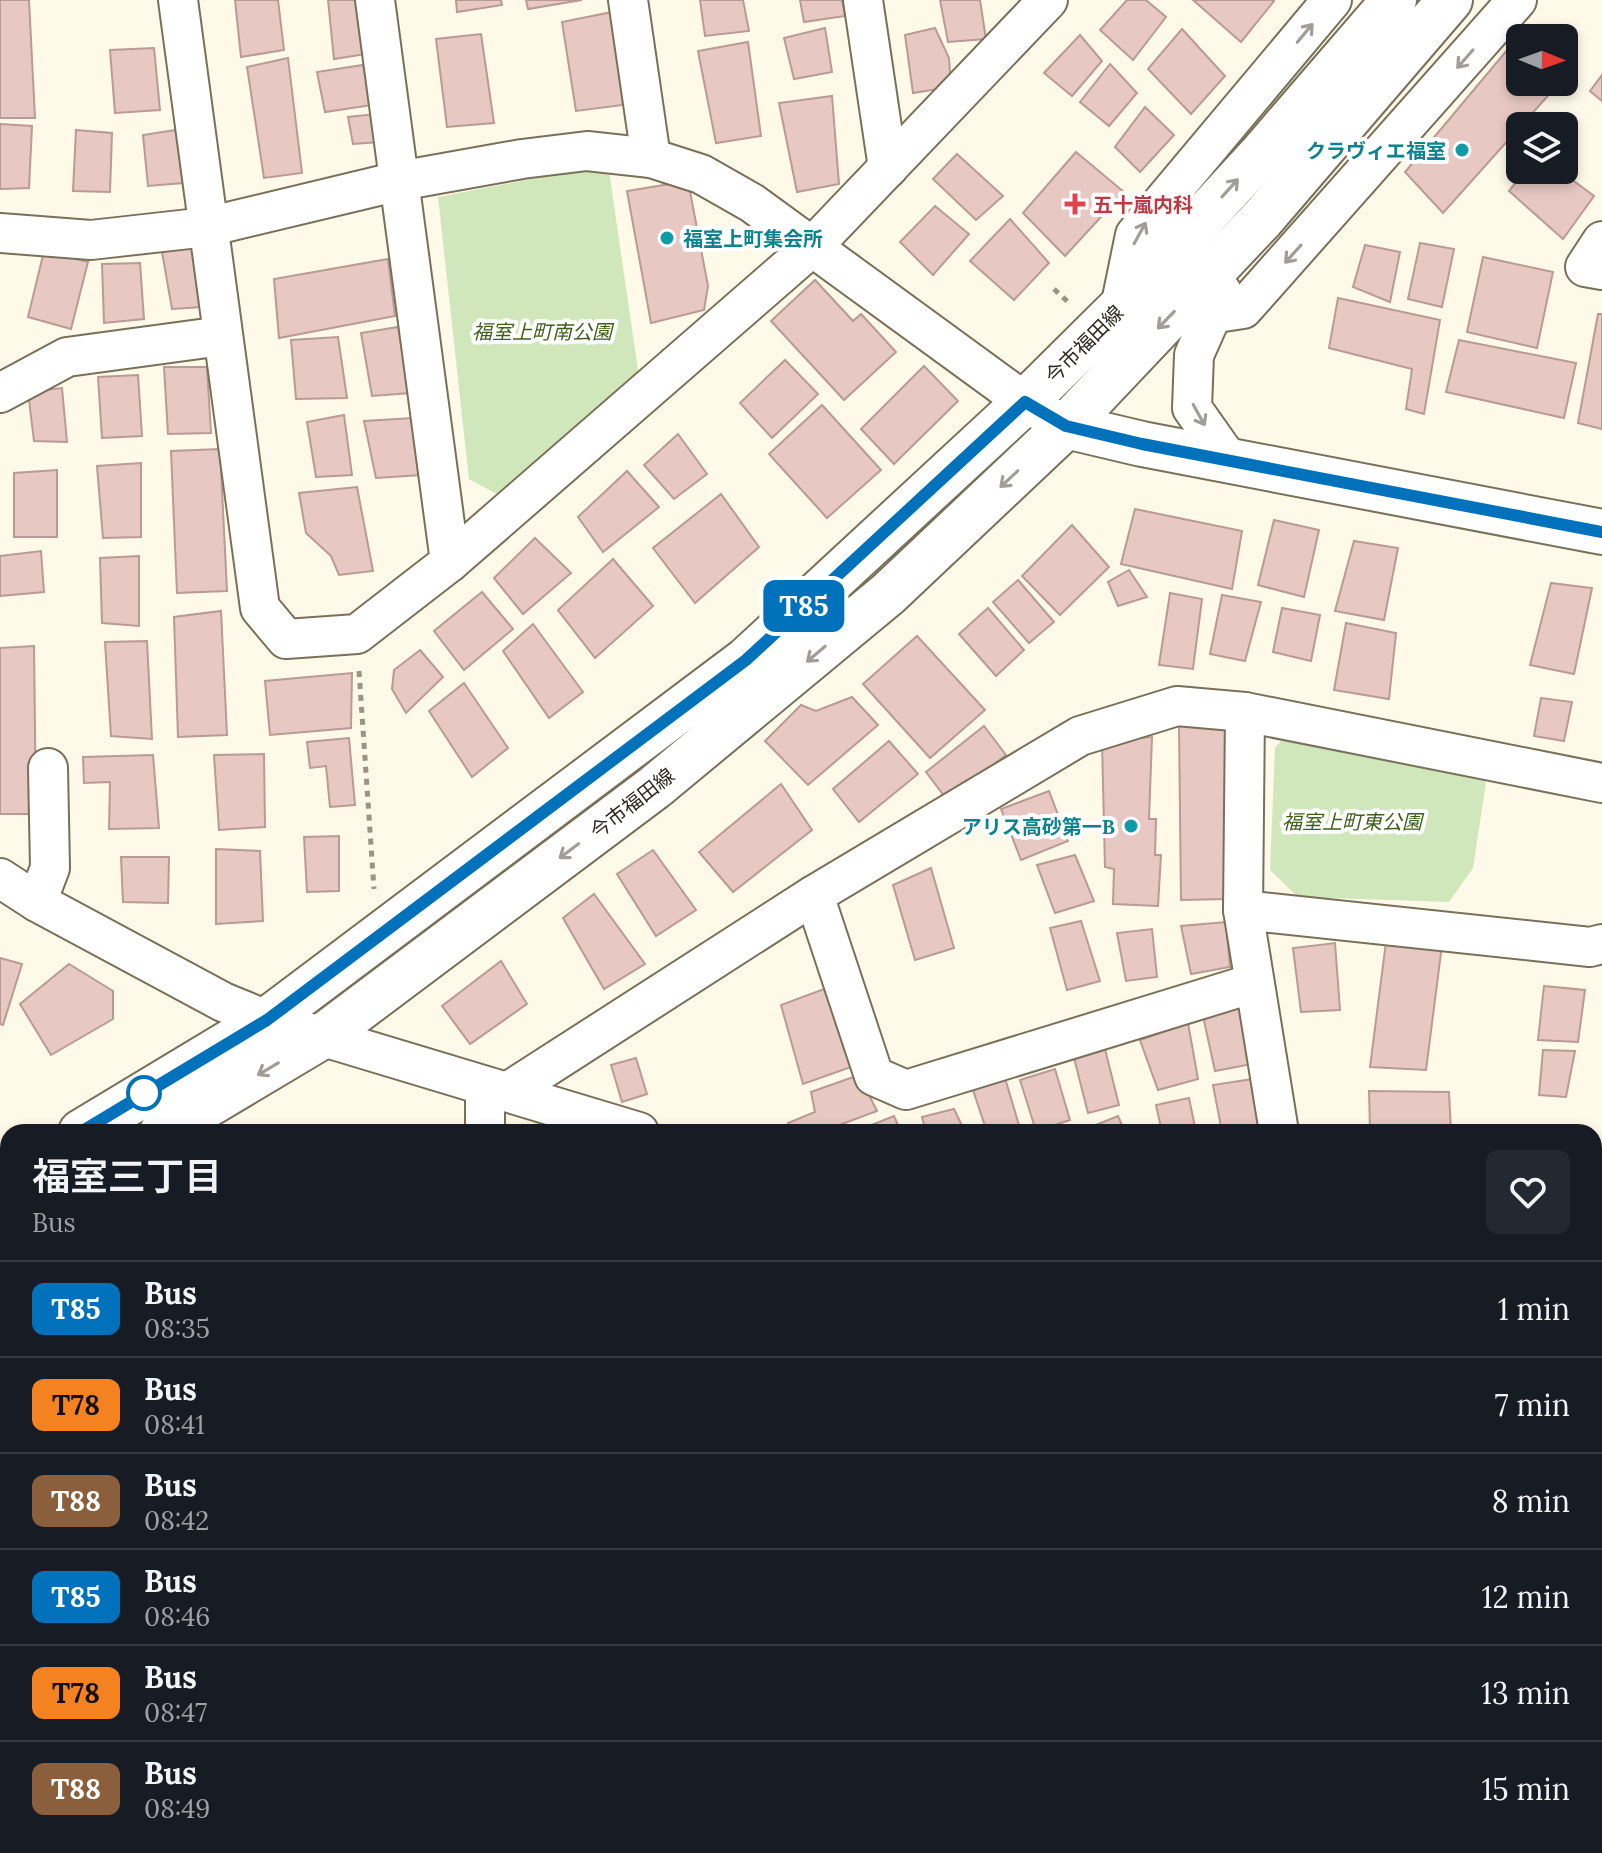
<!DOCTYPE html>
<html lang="en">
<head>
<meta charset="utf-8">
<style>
	:root { --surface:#171b24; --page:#242831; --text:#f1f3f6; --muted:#9ea1a6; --line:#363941 }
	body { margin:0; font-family:Lora,"Noto Sans JP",serif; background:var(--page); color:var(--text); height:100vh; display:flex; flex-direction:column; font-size:30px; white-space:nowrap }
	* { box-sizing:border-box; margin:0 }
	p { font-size:26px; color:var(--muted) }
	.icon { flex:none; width:44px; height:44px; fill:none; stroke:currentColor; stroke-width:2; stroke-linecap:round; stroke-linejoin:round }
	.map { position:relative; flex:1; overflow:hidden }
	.panel { position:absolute; left:0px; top:1124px; width:1602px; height:730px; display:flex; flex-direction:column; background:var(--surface); border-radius:24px 24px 0 0; box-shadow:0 4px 12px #0003 }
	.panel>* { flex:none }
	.badge { padding:0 16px; border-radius:12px; font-size:28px; line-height:52px }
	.needle { width:52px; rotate:91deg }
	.fabs { position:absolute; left:1506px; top:24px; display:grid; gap:16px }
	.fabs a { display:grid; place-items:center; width:72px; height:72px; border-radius:12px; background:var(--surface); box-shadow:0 4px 12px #0003; font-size:40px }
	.map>.badge { position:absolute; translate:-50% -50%; box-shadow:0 0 0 4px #fff }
	.round { display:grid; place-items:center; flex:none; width:84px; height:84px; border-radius:12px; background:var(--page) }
	.headline { display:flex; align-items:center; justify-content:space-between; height:136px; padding:0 32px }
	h1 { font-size:38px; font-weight:600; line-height:60px }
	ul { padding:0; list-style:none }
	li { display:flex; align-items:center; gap:24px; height:96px; padding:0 32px; border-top:2px solid var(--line) }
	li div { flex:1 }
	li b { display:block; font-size:30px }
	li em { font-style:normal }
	li .badge { min-width:88px; font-weight:700; text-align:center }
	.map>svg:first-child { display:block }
</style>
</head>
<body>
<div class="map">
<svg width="1602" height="1853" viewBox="0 0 1602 1853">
	<rect width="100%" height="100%" fill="#fef9e8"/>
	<g fill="#d0e7bc">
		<polygon points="608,164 639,377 500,496 469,479 438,197"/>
		<polygon points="1290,730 1464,764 1486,782 1473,868 1449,902 1298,897 1270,870 1275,748"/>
		<polygon points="1228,1846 1508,1846 1510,1853 1229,1853"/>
	</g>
	<g fill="#e8c8c2" stroke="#b99a94" stroke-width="2">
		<polygon points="0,0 29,0 35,118 0,118"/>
		<polygon points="235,0 278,0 284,50 241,57"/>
		<polygon points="328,0 358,0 366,54 334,59"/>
		<polygon points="456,0 501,0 502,5 457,12"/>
		<polygon points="526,0 582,0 528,9"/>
		<polygon points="700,0 743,0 749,31 705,36"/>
		<polygon points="800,0 842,0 845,16 804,22"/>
		<polygon points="940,0 980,0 986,39 948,42"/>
		<polygon points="1127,0 1146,0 1166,17 1133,60 1100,30"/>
		<polygon points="1193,0 1273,0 1274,1 1241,42"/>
		<polygon points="612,12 623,105 576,111 562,22"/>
		<polygon points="825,28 832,72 794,79 784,38"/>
		<polygon points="935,28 949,58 951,87 913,93 905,35"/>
		<polygon points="1182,29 1225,76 1191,114 1148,69"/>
		<polygon points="481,34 494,123 447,127 436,39"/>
		<polygon points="1080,35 1102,61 1072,96 1044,73"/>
		<polygon points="748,42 761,136 716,143 698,51"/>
		<polygon points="154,48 160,110 115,113 110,50"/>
		<polygon points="1508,49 1520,59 1520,82 1546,82 1554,89 1443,213 1405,172"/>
		<polygon points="288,58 302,173 264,178 247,67"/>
		<polygon points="1110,64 1137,93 1109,126 1080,102"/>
		<polygon points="363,65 372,105 325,112 317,72"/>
		<polygon points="1602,75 1602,101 1590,91"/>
		<polygon points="832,96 839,184 797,192 779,103"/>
		<polygon points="1145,107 1174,135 1140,172 1115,147"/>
		<polygon points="376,114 380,142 353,144 348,117"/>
		<polygon points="0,124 32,126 29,188 0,189"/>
		<polygon points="76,130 112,133 110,192 73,191"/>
		<polygon points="176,130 183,183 148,186 143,135"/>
		<polygon points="1076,152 1124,192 1065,256 1023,213"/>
		<polygon points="957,154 1003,196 976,220 933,179"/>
		<polygon points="1526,170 1559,170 1594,196 1563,239 1509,191"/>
		<polygon points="688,181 708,286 704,310 651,323 627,191"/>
		<polygon points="935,206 969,234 933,275 900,242"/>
		<polygon points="1010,219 1049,263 1014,300 970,261"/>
		<polygon points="1420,243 1454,249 1442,307 1408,299"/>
		<polygon points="194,245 202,307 172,309 162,252"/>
		<polygon points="1365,245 1400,252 1390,302 1353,287"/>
		<polygon points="44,251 88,262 71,329 28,317"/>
		<polygon points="1483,257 1553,272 1537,348 1467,332"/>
		<polygon points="388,259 395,316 279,338 274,279"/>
		<polygon points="140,263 144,319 104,323 102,264"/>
		<polygon points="815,280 853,321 861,314 896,352 844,400 771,321"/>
		<polygon points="1338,298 1440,320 1424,414 1406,409 1412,369 1329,348"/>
		<polygon points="1598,314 1602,314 1602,429 1578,423"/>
		<polygon points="398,327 410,393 372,396 361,333"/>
		<polygon points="338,337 347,398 296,399 291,340"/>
		<polygon points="1459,340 1576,363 1564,418 1446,392"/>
		<polygon points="785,360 818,394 772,438 740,403"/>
		<polygon points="924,366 958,401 894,464 861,429"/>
		<polygon points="164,367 207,367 211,433 168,434"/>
		<polygon points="138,375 142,436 102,438 98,377"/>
		<polygon points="62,388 67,442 34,441 28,392"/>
		<polygon points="822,405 881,470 827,518 769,454"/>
		<polygon points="344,415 352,475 316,477 307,422"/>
		<polygon points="413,418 421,475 376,478 364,421"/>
		<polygon points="678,434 707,474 674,499 644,465"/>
		<polygon points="220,449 227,591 177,593 171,451"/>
		<polygon points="141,463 141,537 103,538 97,466"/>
		<polygon points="57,470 57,537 14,537 14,473"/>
		<polygon points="627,471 659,507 603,552 578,517"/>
		<polygon points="357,487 373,571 339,575 331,556 306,533 299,493"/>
		<polygon points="721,494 759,547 695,603 653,548"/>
		<polygon points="1135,509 1242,531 1232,589 1121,564"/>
		<polygon points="1274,520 1319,530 1304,597 1258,585"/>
		<polygon points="1072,525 1109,567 1060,615 1022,576"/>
		<polygon points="535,538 571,573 523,614 494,578"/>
		<polygon points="1354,541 1398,548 1384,620 1335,611"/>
		<polygon points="41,551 44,592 0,596 0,556"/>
		<polygon points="139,556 139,626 102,623 100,558"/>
		<polygon points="613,559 653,606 595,658 558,610"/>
		<polygon points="1129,570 1147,597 1118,606 1108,582"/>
		<polygon points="1018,580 1054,622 1029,643 993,602"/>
		<polygon points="1551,583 1592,588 1574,674 1530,665"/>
		<polygon points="482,592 513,629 464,670 434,631"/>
		<polygon points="1170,593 1202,599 1193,669 1159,665"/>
		<polygon points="1222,595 1261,602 1245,661 1210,654"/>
		<polygon points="988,608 1024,650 996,676 959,634"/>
		<polygon points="1282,608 1320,615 1311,661 1273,652"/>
		<polygon points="221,611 227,735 178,737 174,617"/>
		<polygon points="1346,623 1396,633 1389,699 1334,690"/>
		<polygon points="533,624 583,692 549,718 503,651"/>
		<polygon points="917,636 985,710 930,758 863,684"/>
		<polygon points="147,641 152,739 111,736 105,642"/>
		<polygon points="34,646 36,814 0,814 0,648"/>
		<polygon points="420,650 443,677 406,713 392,689 394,670"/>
		<polygon points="352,673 351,728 270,735 265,681"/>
		<polygon points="464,683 508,748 472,777 429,711"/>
		<polygon points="852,697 878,725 808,785 765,741 801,705 816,711"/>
		<polygon points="1541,698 1572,702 1564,741 1534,736"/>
		<polygon points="1179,725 1225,727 1227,899 1181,900"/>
		<polygon points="984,726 1006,755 948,801 926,772"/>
		<polygon points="1152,737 1149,819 1156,819 1155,855 1161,855 1158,906 1113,904 1114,869 1105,867 1102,741"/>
		<polygon points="349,738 355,805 330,807 326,766 310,768 307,742"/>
		<polygon points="889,741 918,774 859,822 833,789"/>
		<polygon points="264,754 265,827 219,830 214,755"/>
		<polygon points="153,755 159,828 109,829 110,782 84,783 83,757"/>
		<polygon points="781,784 812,830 733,892 699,852"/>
		<polygon points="1049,791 1068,841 1021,860 1001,809"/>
		<polygon points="339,836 339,891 307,892 304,837"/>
		<polygon points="216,849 260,851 263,921 216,924"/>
		<polygon points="653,850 696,910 656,936 617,874"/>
		<polygon points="1075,855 1094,901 1055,913 1037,865"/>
		<polygon points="121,857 169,857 168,903 123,902"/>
		<polygon points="931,868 954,948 915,960 893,885"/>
		<polygon points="594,894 645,964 604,989 563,918"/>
		<polygon points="1081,921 1100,981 1067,990 1050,928"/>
		<polygon points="1226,922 1230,967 1191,974 1181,926"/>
		<polygon points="1152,929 1157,977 1126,981 1117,933"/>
		<polygon points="1386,942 1442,945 1426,1070 1370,1067"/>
		<polygon points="1335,943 1340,1010 1301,1012 1293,948"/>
		<polygon points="0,958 22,964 3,1025 0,1024"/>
		<polygon points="501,961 527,1004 470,1044 442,1006"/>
		<polygon points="69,964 113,991 113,1019 51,1055 20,1004"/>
		<polygon points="1544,986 1585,990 1578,1042 1538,1040"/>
		<polygon points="824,989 854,1066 803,1084 781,1005"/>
		<polygon points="1242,1008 1252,1064 1215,1071 1203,1016"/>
		<polygon points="1188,1023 1198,1079 1158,1090 1140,1040"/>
		<polygon points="1104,1045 1119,1105 1088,1113 1073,1054"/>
		<polygon points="1543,1050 1575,1051 1566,1097 1539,1095"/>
		<polygon points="636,1058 647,1094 622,1102 611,1065"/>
		<polygon points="1055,1069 1070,1120 1036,1131 1020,1080"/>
		<polygon points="859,1075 877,1111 821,1132 793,1132 788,1123 815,1112 811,1092"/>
		<polygon points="1005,1078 1021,1132 987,1132 973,1090"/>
		<polygon points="1253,1079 1263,1132 1222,1132 1213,1085"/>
		<polygon points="1369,1091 1449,1092 1451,1131 1370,1130"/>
		<polygon points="1189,1098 1196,1132 1162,1132 1156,1105"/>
		<polygon points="954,1109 965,1132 926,1132 922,1117"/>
		<polygon points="894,1116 901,1132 854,1132"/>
		<polygon points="1118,1116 1125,1132 1084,1132 1083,1130"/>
		<polygon points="543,1124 543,1132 510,1132 510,1127"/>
		<polygon points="1594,1297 1602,1334 1602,1378 1594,1379"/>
		<polygon points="0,1369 8,1374 8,1408 0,1423"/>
		<polygon points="1594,1587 1602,1633 1602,1853 1554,1853 1552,1846 1594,1846"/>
		<polygon points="5,1675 8,1677 8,1728 0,1724 0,1685"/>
		<polygon points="0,1737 8,1741 8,1765 0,1783"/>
		<polygon points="66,1846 77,1846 92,1853 63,1853"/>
		<polygon points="137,1846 190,1846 187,1853 134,1853"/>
		<polygon points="290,1846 335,1846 332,1853 287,1853"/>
		<polygon points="651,1846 686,1846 687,1853 614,1853"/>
	</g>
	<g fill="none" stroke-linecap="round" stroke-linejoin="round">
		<g stroke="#787058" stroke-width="42">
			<g id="street">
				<polyline points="178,0 260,608 286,639 357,634 450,562 812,247 1048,0"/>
				<polyline points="375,0 450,562"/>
				<polyline points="628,0 651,158"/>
				<polyline points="863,0 888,168"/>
				<polyline points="0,233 91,240 207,227 399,181 522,159 587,151 651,158 701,174 752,203 1025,402 1066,426"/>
				<polyline points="1602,241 1585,267 1602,270"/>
				<polyline points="1222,292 1194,355 1192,408 1228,459"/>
				<polyline points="1120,308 1135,235 1332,0"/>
				<polyline points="1210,314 1243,309 1517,0"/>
				<polyline points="0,393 67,357 222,336"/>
				<polyline points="1245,712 1243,910 1279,1132"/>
				<polyline points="0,878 37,902 223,1002 267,1020 639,1132"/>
				<polyline points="814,895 874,1076 906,1090 1254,983"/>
				<polyline points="37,902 50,868 48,768"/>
				<polyline points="1243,910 1590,947 1602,944"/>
				<polyline points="485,1086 485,1132"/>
				<polyline points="509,1091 814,895 1080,736 1177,706 1245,712 1602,783"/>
				<polyline points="1594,1175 1602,1176"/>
				<polyline points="0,1519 8,1516"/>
				<polyline points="0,1589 8,1593"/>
				<polyline points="517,1846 518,1853"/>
				<polyline points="0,1853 8,1836"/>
				<polyline points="232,1853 235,1846"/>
			</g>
		</g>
		<g stroke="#787058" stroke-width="48">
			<g id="secondary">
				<polyline points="1066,426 1142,444 1602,532"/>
				<polyline points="81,1132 267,1020 746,660 1025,402 1120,308 1263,152 1394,0"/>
				<polyline points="162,1132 323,1036 655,787 888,594 1066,426 1262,219 1450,0"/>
				<polyline points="0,1182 8,1177"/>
				<polyline points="0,1229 8,1224"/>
			</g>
		</g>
		<g stroke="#989486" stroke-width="5" stroke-dasharray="6 6" stroke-linecap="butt">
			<polyline points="1054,289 1069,303"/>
			<polyline points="359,671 374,889"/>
		</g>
		<use href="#street" stroke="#fff" stroke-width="38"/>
		<use href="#secondary" stroke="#fff" stroke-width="44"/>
	</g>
	<defs><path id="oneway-shaft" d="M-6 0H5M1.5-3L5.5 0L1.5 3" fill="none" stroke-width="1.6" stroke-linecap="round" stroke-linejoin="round" transform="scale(2)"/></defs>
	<g stroke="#a09e99">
		<use href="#oneway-shaft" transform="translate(1305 33) rotate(-50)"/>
		<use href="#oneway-shaft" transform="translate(1465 59) rotate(131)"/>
		<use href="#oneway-shaft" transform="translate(1230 188) rotate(-48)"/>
		<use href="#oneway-shaft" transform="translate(1140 233) rotate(-61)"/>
		<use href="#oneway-shaft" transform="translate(1293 254) rotate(132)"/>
		<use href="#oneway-shaft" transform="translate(1166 320) rotate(134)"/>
		<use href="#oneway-shaft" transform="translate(1199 415) rotate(61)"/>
		<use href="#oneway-shaft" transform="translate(1009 479) rotate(137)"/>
		<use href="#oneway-shaft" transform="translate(816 654) rotate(140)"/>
		<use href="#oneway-shaft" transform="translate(569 851) rotate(143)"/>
		<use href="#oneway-shaft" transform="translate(268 1069) rotate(149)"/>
	</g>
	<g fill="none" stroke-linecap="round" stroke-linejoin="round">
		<g stroke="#fff" stroke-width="18">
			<polyline id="line" points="81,1132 267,1020 746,660 1025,402 1066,426 1142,444 1602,532"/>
		</g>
		<use href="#line" stroke="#0072bc" stroke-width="12"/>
	</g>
	<g fill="#0f9aa8" stroke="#fff" stroke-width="3">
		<circle cx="1462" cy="150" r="8"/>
		<circle cx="667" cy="238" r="8"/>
		<circle cx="1131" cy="826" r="8"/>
	</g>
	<path fill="#e0444e" stroke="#fff" stroke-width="3" d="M1071 192h8v8h8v8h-8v8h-8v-8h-8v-8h8z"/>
	<circle fill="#fff" stroke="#0072bc" stroke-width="4" cx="144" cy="1093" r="16"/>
	<g text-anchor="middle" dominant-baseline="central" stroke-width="8" stroke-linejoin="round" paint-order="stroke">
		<g font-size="20" font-weight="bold" fill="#0d838f" stroke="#fff" text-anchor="end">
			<text x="1446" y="150">クラヴィエ福室</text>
			<text x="683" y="238" text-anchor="start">福室上町集会所</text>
			<text x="1115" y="826">アリス高砂第一B</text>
		</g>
		<g font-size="20" font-weight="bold" fill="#be3a42" stroke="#fff" text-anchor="start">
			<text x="1093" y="204">五十嵐内科</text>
		</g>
		<g font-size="20" font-style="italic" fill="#3f5e1a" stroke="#fff">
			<text x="542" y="331">福室上町南公園</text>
			<text x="1352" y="821">福室上町東公園</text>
		</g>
		<g font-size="20" fill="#2b281d" stroke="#fff">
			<text transform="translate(1084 344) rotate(-45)">今市福田線</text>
			<text transform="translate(632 803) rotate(-38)">今市福田線</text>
		</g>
	</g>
</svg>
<div class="fabs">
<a><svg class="needle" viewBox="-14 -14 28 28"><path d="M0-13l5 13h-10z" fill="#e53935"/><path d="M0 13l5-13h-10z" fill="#9ea1a6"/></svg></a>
<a><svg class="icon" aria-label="layers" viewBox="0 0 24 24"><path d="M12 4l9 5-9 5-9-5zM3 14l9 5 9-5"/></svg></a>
</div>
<b class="badge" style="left:804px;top:606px;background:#0072bc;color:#fff">T85</b>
<section class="panel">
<div class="headline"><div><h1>福室三丁目</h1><p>Bus</p></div><a class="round"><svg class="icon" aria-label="heart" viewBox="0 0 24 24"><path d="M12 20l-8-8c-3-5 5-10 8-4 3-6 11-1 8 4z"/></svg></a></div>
<ul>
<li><span class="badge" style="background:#0072bc;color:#fff">T85</span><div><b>Bus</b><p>08:35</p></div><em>1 min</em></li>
<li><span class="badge" style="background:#f58220;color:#111">T78</span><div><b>Bus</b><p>08:41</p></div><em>7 min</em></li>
<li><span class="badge" style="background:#8b5e3c;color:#fff">T88</span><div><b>Bus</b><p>08:42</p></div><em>8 min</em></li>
<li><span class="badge" style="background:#0072bc;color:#fff">T85</span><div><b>Bus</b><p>08:46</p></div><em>12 min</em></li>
<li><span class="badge" style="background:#f58220;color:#111">T78</span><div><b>Bus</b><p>08:47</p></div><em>13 min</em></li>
<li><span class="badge" style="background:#8b5e3c;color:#fff">T88</span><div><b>Bus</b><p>08:49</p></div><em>15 min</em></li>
</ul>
</section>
</div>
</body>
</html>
